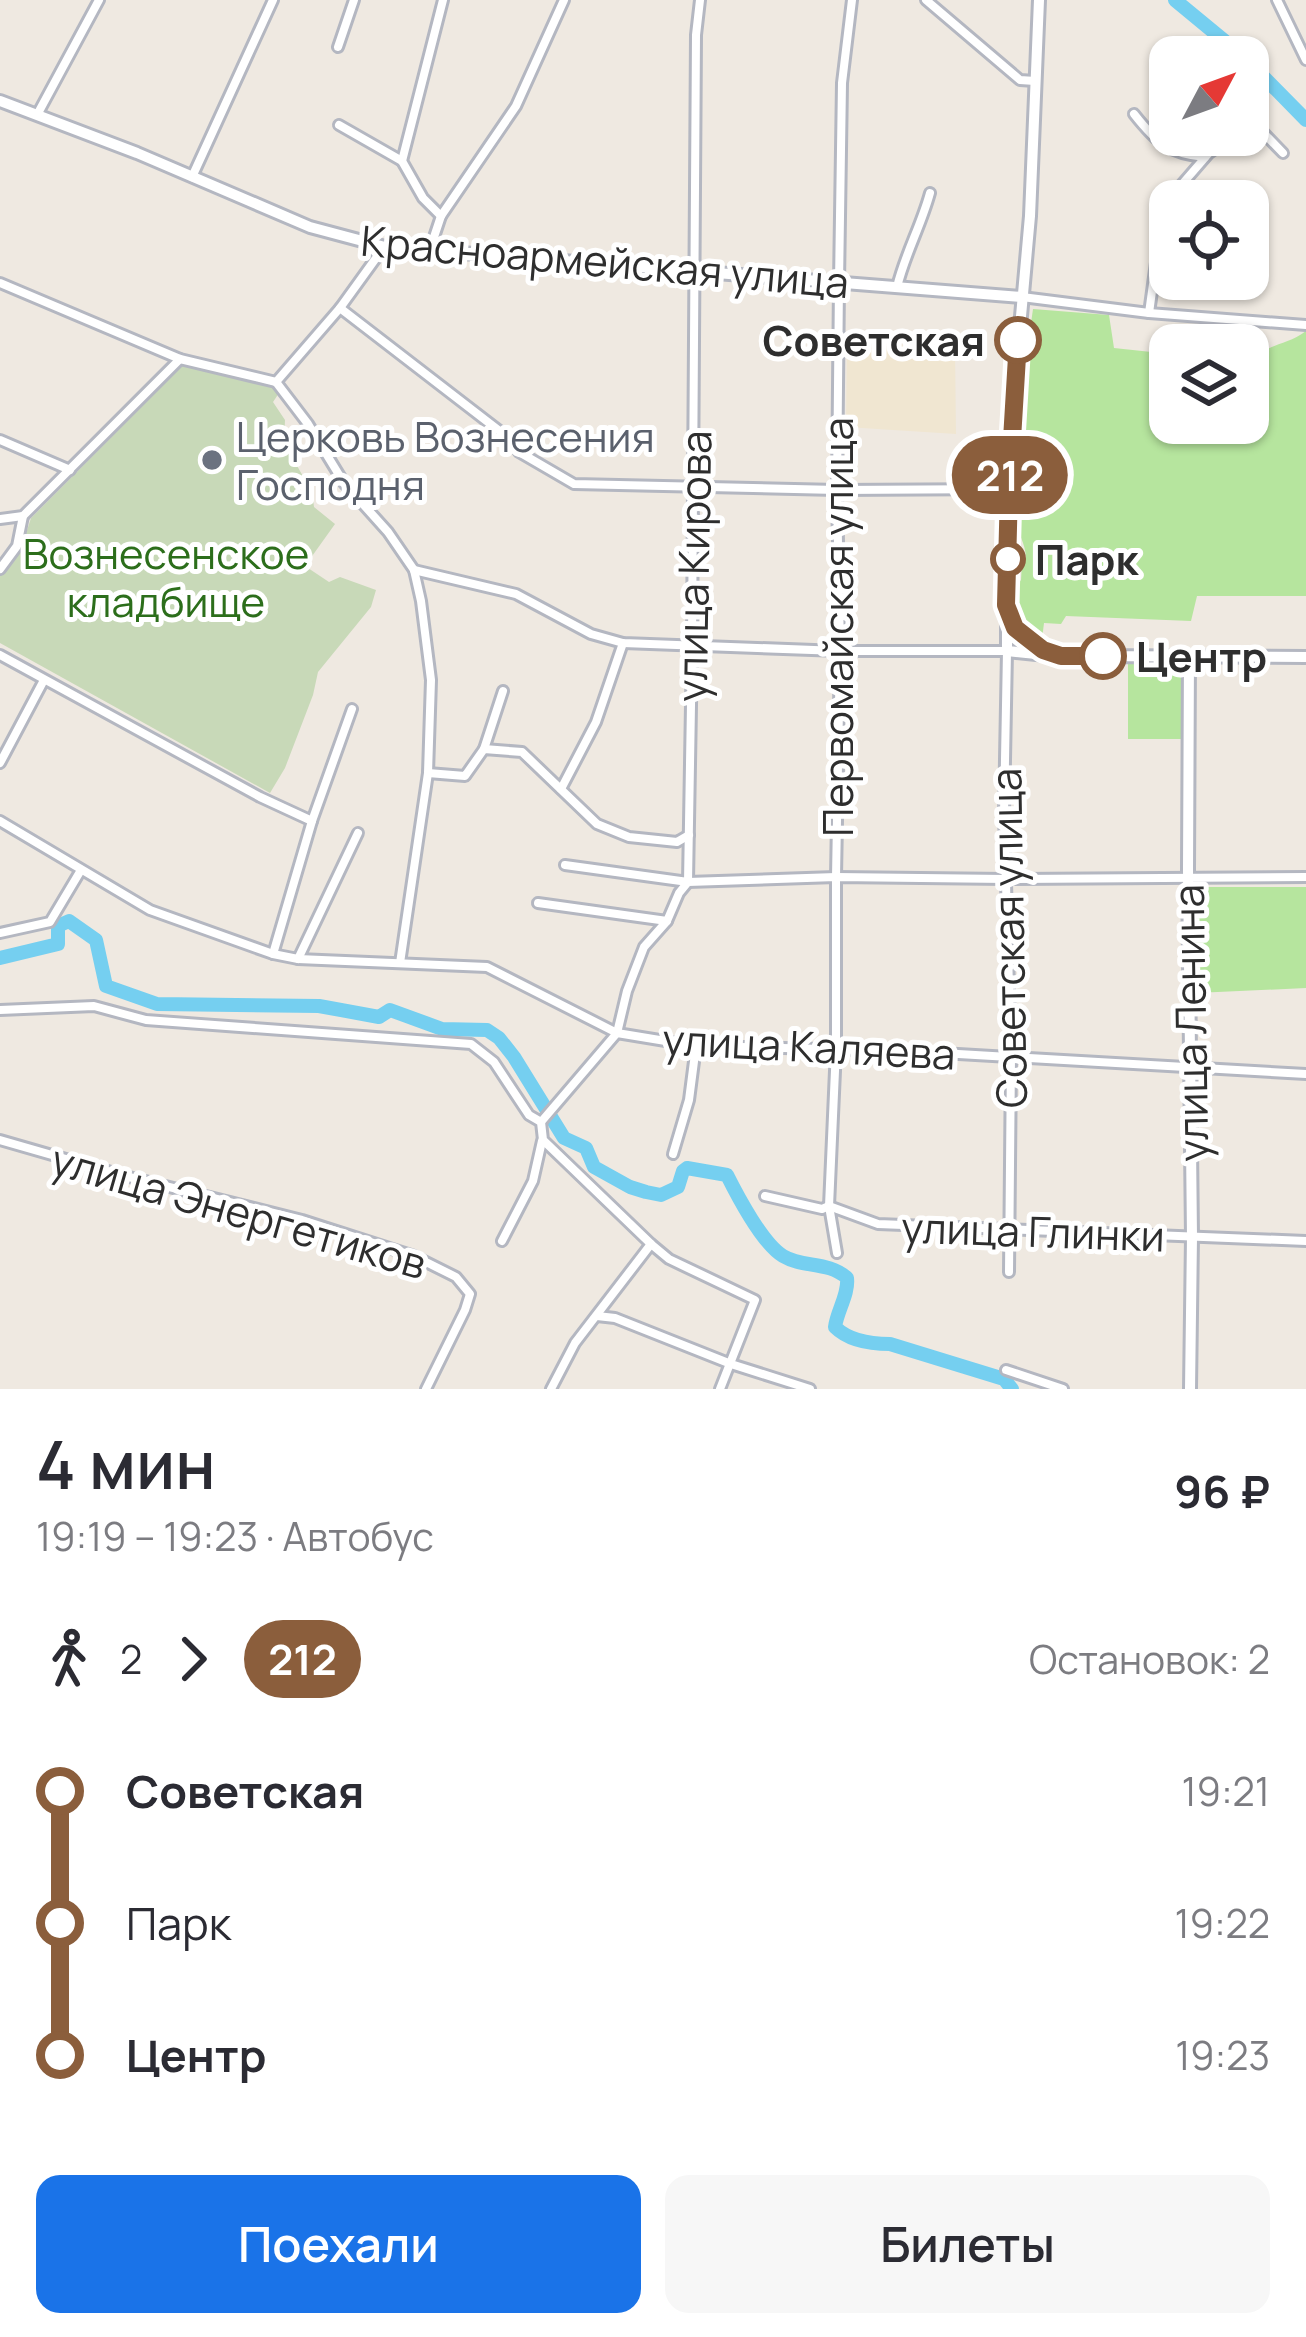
<!DOCTYPE html>
<html lang="ru">
<head>
<meta charset="utf-8">
<style>
	:root { --surface:#fff; --page:#f7f7f7; --text:#2b2b33; --muted:#7c7c81; --accent:#1a73e8 }
	body { margin:0; font-family:Manrope,sans-serif; background:var(--page); color:var(--text); height:100vh; display:flex; flex-direction:column; font-size:45px; white-space:nowrap }
	* { box-sizing:border-box; margin:0 }
	p { font-size:39px; color:var(--muted) }
	.icon { flex:none; width:66px; height:66px; fill:none; stroke:currentColor; stroke-width:2; stroke-linecap:round; stroke-linejoin:round }
	.map { position:relative; height:1389px; overflow:hidden }
	.drawer { display:flex; flex-direction:column; background:var(--surface); flex:1 }
	.drawer>* { flex:none }
	.badge { padding:0 24px; border-radius:39px; font-size:42px; line-height:78px }
	.needle { width:78px; rotate:49deg }
	.controls { position:absolute; left:1149px; top:36px; display:grid; gap:24px }
	.controls a { display:grid; place-items:center; width:120px; height:120px; border-radius:24px; background:var(--surface); box-shadow:0 3px 9px #0004; font-size:60px }
	.map>.badge { position:absolute; translate:-50% -50%; box-shadow:0 0 0 6px #fff }
	.legs { display:flex; align-items:center; gap:18px; height:132px; padding:0 36px; font-size:39px }
	.legs p { margin-inline-start:auto }
	.head { display:flex; align-items:center; justify-content:space-between; height:204px; padding:0 36px }
	h1 { font-size:66px; font-weight:600; line-height:90px }
	.button { display:flex; gap:24px; margin-top:auto; padding:24px 36px }
	.button a { flex:1; height:138px; border-radius:24px; background:var(--accent); color:#fff; font-size:48px; font-weight:600; line-height:138px; text-align:center }
	.button a+a { background:var(--page); color:var(--text) }
	ul { padding:0 36px; list-style:none }
	li { display:flex; align-items:center; gap:42px; height:132px; font-size:45px }
	li i { display:grid; place-items:center; width:18px; height:100%; margin:0 15px; background:currentColor }
	li i::after { content:''; width:30px; height:30px; margin:-15px; border:9px solid; border-radius:50%; background:var(--surface) }
	li p { margin-inline-start:auto }
	li:first-child i { background:linear-gradient(#0000 50%,currentColor 0) }
	li:last-child i { background:linear-gradient(currentColor 50%,#0000 0) }
	.map>svg:first-child { display:block }
</style>
</head>
<body>
<div class="map">
<svg width="1306" height="1389" viewBox="0 0 1306 1389">
	<rect width="100%" height="100%" fill="#efe9e1"/>
	<polygon fill="#f0e6d1" points="847,344 955,347 956,434 846,427"/>
	<g fill="#b6e59e">
		<path d="M1033 309 1109 315 1114 348 1170 354V423H1248V365C1266 342 1285 347 1306 331V596H1197L1191 621 1066 616 1061 624 1044 623 1042 639C1024 623 1016 610 1017 585L1021 580 1022 562 1026 557C1025 542 1018 535 1017 522 1012 464 1019 402 1022 343L1029 337Z"/>
		<polygon points="1128,663 1182,664 1182,739 1128,739"/>
		<polygon points="1195,887 1306,887 1306,988 1196,993"/>
	</g>
	<polygon fill="#c8d9b8" points="183,365 266,382 279,393 273,402 285,420 284,443 312,492 314,507 335,524 305,566 329,582 340,577 376,590 371,607 318,672 313,695 285,768 270,793 0,643 0,573 22,546 31,518"/>
	<g fill="none" stroke-linecap="round" stroke-linejoin="round">
		<g stroke="#75cff0" stroke-width="14">
			<polyline points="1175,0 1244,57"/>
			<polyline points="1248,61 1306,120"/>
			<path d="M0 958 58 944V926L69 921 96 940 106 986 157 1004 319 1006 379 1017 390 1010 442 1029 487 1030 499 1038 514 1057 564 1138 586 1148 594 1167 630 1187 646 1192 661 1195 678 1187 683 1171 687 1168 727 1175C738 1197 763 1244 783 1256 803 1268 828 1261 847 1278 849 1294 837 1311 835 1327 849 1341 872 1344 890 1344L1004 1379 1012 1389"/>
		</g>
		<g stroke="#b4b7c1" stroke-width="14">
			<g id="minor">
				<polyline points="926,0 1020,80 1035,81"/>
				<polyline points="1277,0 1306,60"/>
				<polyline points="338,47 354,0"/>
				<path d="M1134 114C1156 142 1169 154 1205 157"/>
				<polyline points="37,115 99,0"/>
				<polyline points="339,125 402,161"/>
				<polyline points="1248,125 1253,122 1283,153"/>
				<polyline points="192,177 273,0"/>
				<polyline points="441,216 423,198 402,161 443,0"/>
				<polyline points="430,249 441,216 516,106 564,0"/>
				<polyline points="0,283 180,359 276,382"/>
				<path d="M897 287C905 254 921 226 930 193"/>
				<polyline points="1022,297 1149,313 1306,325"/>
				<polyline points="340,308 510,439 519,452 574,484 837,490 1009,489"/>
				<polyline points="1149,313 1164,205 1209,153 1234,135"/>
				<polyline points="276,382 308,424 344,483 388,532 414,570 421,601 431,680 428,773 400,963"/>
				<polyline points="276,382 340,308 384,247"/>
				<polyline points="0,440 70,470"/>
				<polyline points="0,519 23,516 180,359"/>
				<polyline points="0,569 17,546 23,516"/>
				<polyline points="414,570 516,594 591,634 623,643 840,651 1007,651 1004,814 1011,1057 1009,1272"/>
				<polyline points="0,655 260,797 312,821"/>
				<polyline points="484,749 503,691"/>
				<polyline points="0,763 44,680"/>
				<polyline points="428,773 465,776 484,749 522,752 597,824 629,837 677,842 689,835"/>
				<polyline points="561,789 596,722 623,643"/>
				<polyline points="0,821 150,910 273,954 298,959 487,967 617,1033 696,1046 907,1051 1306,1074"/>
				<polyline points="565,865 688,882 836,877 1006,879 1306,877"/>
				<polyline points="538,903 667,921"/>
				<polyline points="0,933 50,922 81,870"/>
				<polyline points="273,954 312,821 352,709"/>
				<polyline points="298,959 358,833"/>
				<polyline points="0,1010 94,1006 146,1020 471,1044 494,1062 529,1115 541,1122 543,1140 651,1244 669,1259 755,1300 720,1389"/>
				<polyline points="541,1122 617,1033 627,991 644,947 667,921 679,893 688,882 692,646 696,35 700,0"/>
				<polyline points="0,1140 125,1176 302,1220 414,1256 456,1277 470,1294 465,1310 426,1389"/>
				<polyline points="673,1154 689,1100 696,1046"/>
				<polyline points="765,1196 822,1209 829,1206 878,1224 1306,1241"/>
				<polyline points="502,1241 533,1181 542,1141"/>
				<polyline points="837,1253 829,1206 836,1048 836,877 840,651 837,490 839,283 842,83 852,0"/>
				<polyline points="597,1316 615,1318 731,1364 810,1389"/>
				<polyline points="1006,1370 1063,1389"/>
				<polyline points="551,1389 575,1343 651,1244"/>
			</g>
		</g>
		<g stroke="#b4b7c1" stroke-width="16">
			<g id="secondary">
				<polyline points="1039,0 1030,216 1015,383 1009,489 1007,605 1015,628 1028,641 1043,651 1061,656 1306,657"/>
				<polyline points="0,101 137,153 310,227 385,247 1022,297"/>
				<polyline points="1007,612 1007,651 1046,655"/>
				<polyline points="1189,656 1188,870 1192,1237 1190,1389"/>
			</g>
		</g>
		<use href="#minor" stroke="#fff" stroke-width="8"/>
		<use href="#secondary" stroke="#fff" stroke-width="10"/>
	</g>
	<g fill="none" stroke-linecap="round" stroke-linejoin="round">
		<g stroke="#fff" stroke-width="27">
			<polyline id="line-1" points="1018,340 1009,489 1006,605 1015,628 1043,650 1061,656 1103,656"/>
		</g>
		<use href="#line-1" stroke="#8b5e3c" stroke-width="18"/>
	</g>
	<g fill="#fff" stroke="#8b5e3c" stroke-width="6">
		<circle cx="1018" cy="340" r="21"/>
		<circle cx="1008" cy="559" r="15"/>
		<circle cx="1103" cy="656" r="21"/>
	</g>
	<circle fill="#6b7280" stroke="#fff" stroke-width="4.5" cx="212" cy="460" r="12"/>
	<g text-anchor="middle" dominant-baseline="central" stroke-width="10" stroke-linejoin="round" paint-order="stroke">
		<g font-size="42" fill="#2e2e2e" stroke="#fff">
			<text transform="translate(605 261) rotate(5)">Красноармейская улица</text>
			<text transform="translate(693 566) rotate(-89)">улица Кирова</text>
			<text transform="translate(837 627) rotate(-90)">Первомайская улица</text>
			<text transform="translate(1008 938) rotate(-91)">Советская улица</text>
			<text transform="translate(1190 1023) rotate(-91)">улица Ленина</text>
			<text transform="translate(809 1046) rotate(3)">улица Каляева</text>
			<text transform="translate(239 1211) rotate(16)">улица Энергетиков</text>
			<text transform="translate(1033 1231) rotate(2)">улица Глинки</text>
		</g>
		<g font-size="42" font-weight="bold" fill="#2e2e2e" stroke="#fff" text-anchor="start">
			<text x="985" y="340" text-anchor="end">Советская</text>
			<text x="1035" y="559">Парк</text>
			<text x="1136" y="656">Центр</text>
		</g>
		<g font-size="42" fill="#5b616d" stroke="#fff" text-anchor="start">
			<text x="236" y="436">Церковь Вознесения<tspan x="236" dy="48">Господня</tspan></text>
		</g>
		<g font-size="42" fill="#2c6e1b" stroke="#fff">
			<text x="166" y="553">Вознесенское<tspan x="166" dy="48">кладбище</tspan></text>
		</g>
	</g>
</svg>
<div class="controls">
<a><svg class="needle" viewBox="-14 -14 28 28"><path d="M0-13l5 13h-10z" fill="#e53935"/><path d="M0 13l5-13h-10z" fill="#7c7c81"/></svg></a>
<a><svg class="icon" aria-label="locate" viewBox="0 0 24 24"><circle cx="12" cy="12" r="6"/><path d="M12 2v4M12 18v4M2 12h4M18 12h4"/></svg></a>
<a><svg class="icon" aria-label="layers" viewBox="0 0 24 24"><path d="M12 4l9 5-9 5-9-5zM3 14l9 5 9-5"/></svg></a>
</div>
<b class="badge" style="left:1010px;top:475px;background:#8b5e3c;color:#fff">212</b>
</div>
<section class="drawer">
<div class="head"><div><h1>4 мин</h1><p>19:19 – 19:23 · Автобус</p></div><b>96 ₽</b></div>
<div class="legs"><svg class="icon" aria-label="walk" viewBox="0 0 24 24"><circle cx="13" cy="4" r="2"/><path d="M13 8l-2 6 4 7M11 14l-3 7M7 12l3-4h3l4 4"/></svg>2<svg class="icon" aria-label="forward" viewBox="0 0 24 24"><path d="M9 5l7 7-7 7"/></svg><b class="badge" style="background:#8b5e3c;color:#fff">212</b><p>Остановок: 2</p></div>
<ul>
<li><i style="color:#8b5e3c"></i><b>Советская</b><p>19:21</p></li>
<li><i style="color:#8b5e3c"></i><span>Парк</span><p>19:22</p></li>
<li><i style="color:#8b5e3c"></i><b>Центр</b><p>19:23</p></li>
</ul>
<div class="button"><a>Поехали</a><a>Билеты</a></div>
</section>
</body>
</html>
